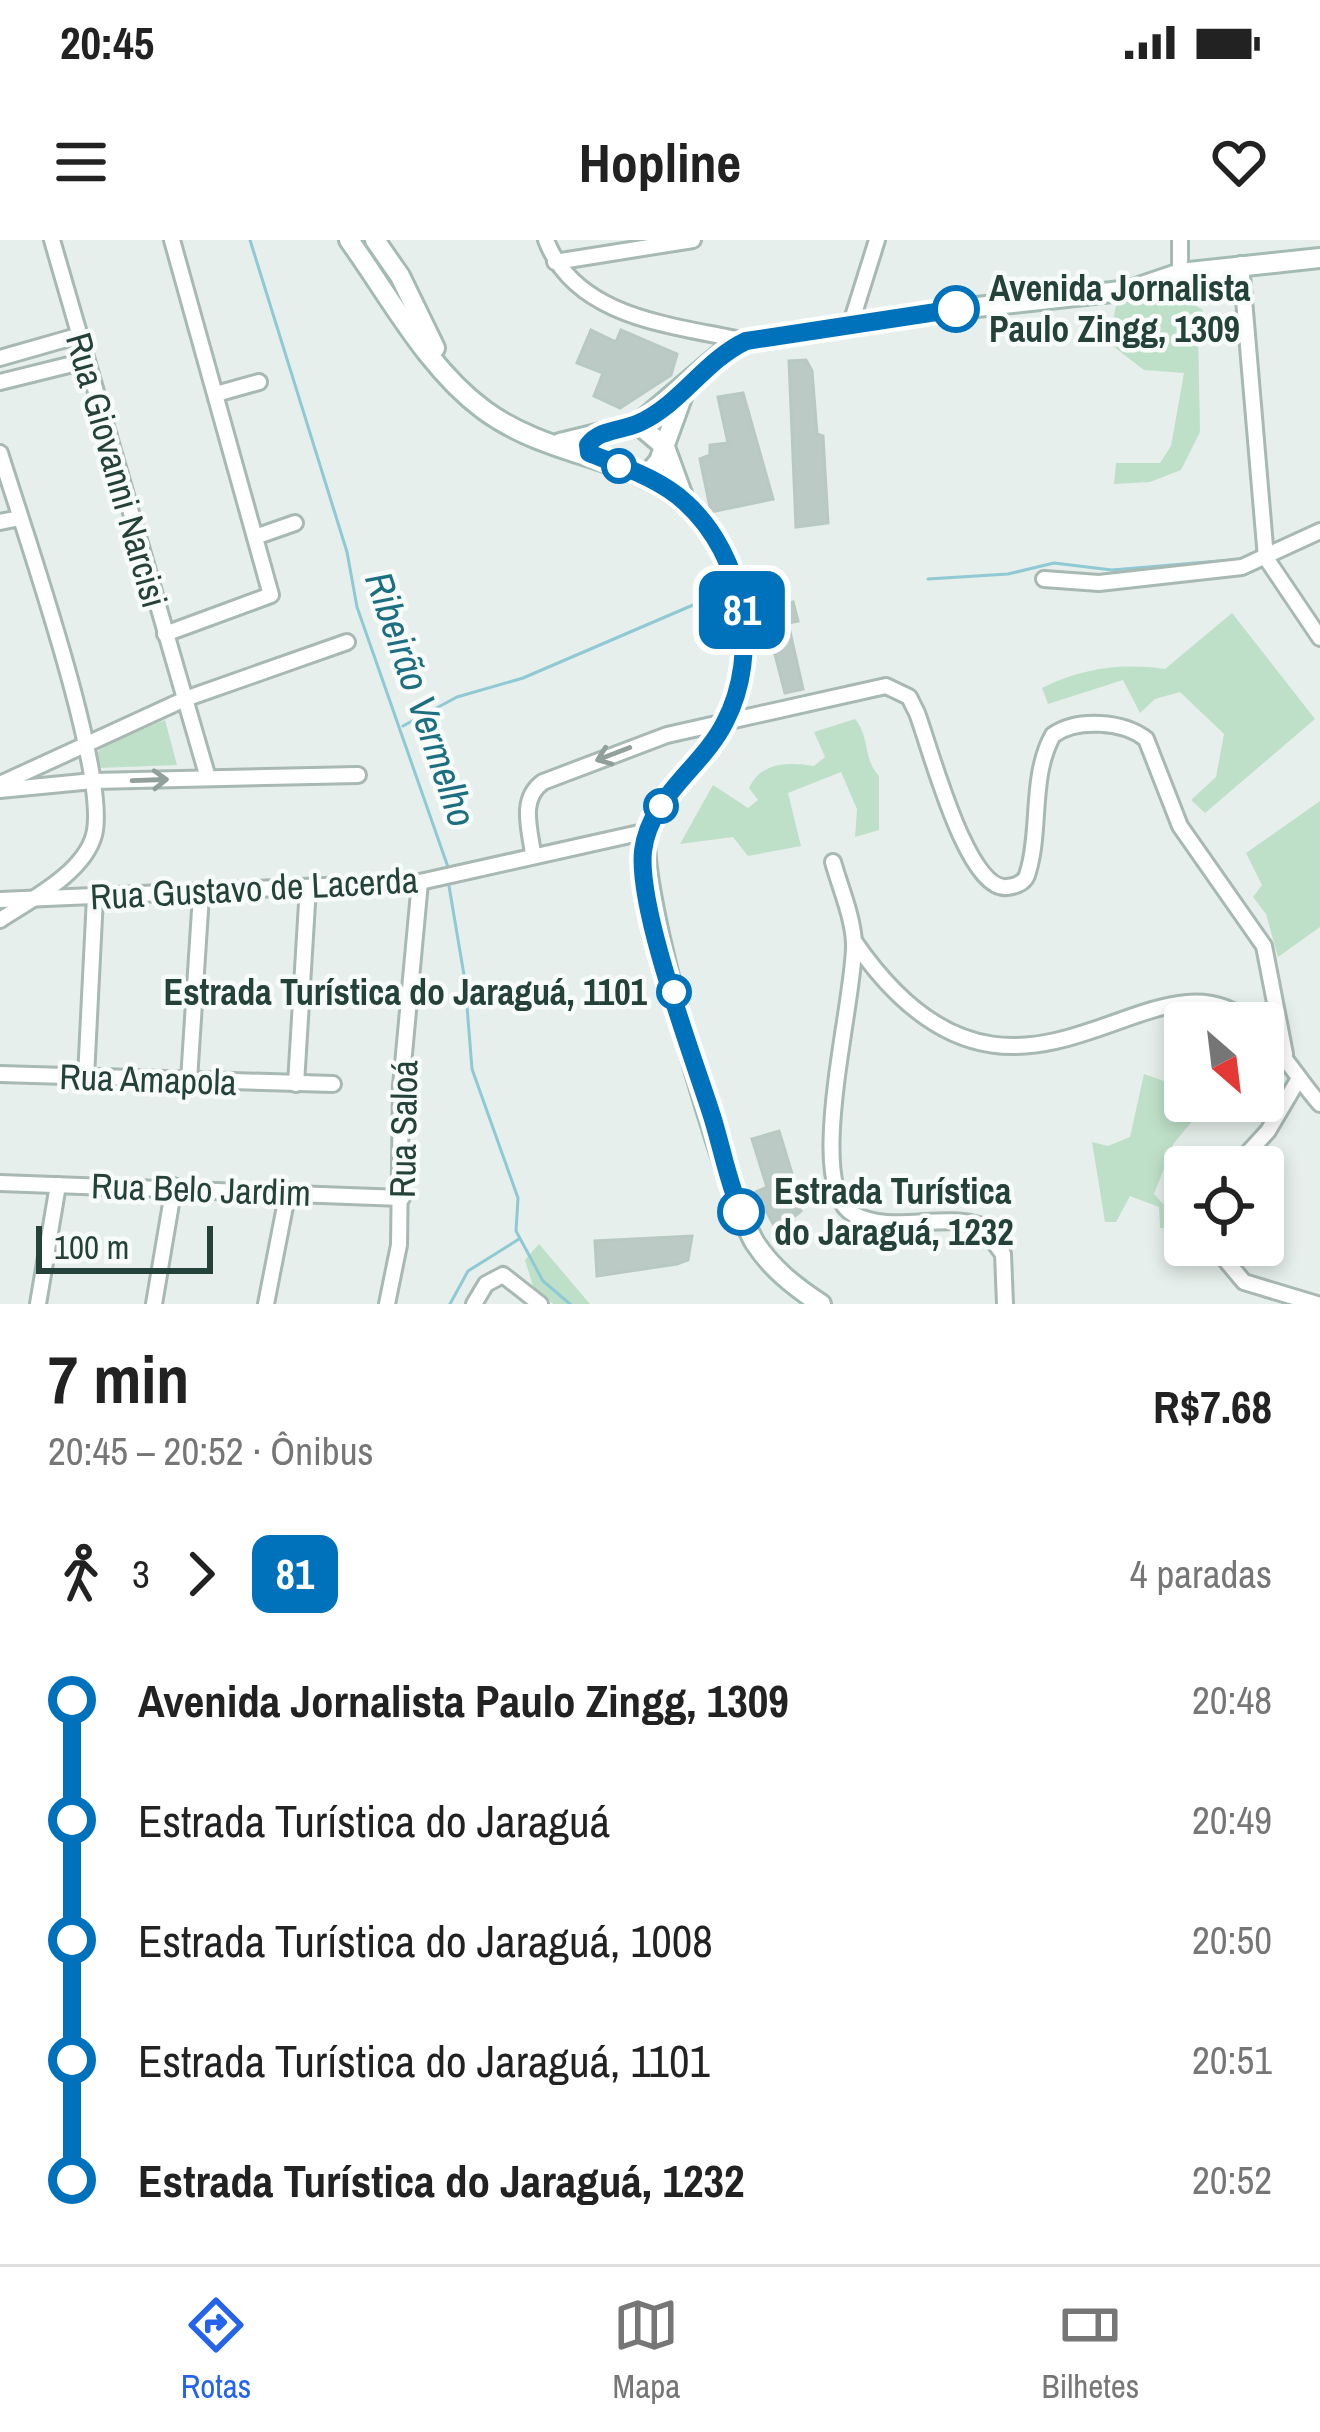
<!DOCTYPE html>
<html lang="pt">
<head>
<meta charset="utf-8">
<style>
	:root { --surface:#fff; --page:#f2f2f2; --text:#222; --muted:#767676; --line:#e0e0e0; --accent:#2563eb }
	body { margin:0; font-family:"Archivo Narrow",sans-serif; background:var(--page); color:var(--text); height:100vh; display:flex; flex-direction:column; font-size:45px; white-space:nowrap }
	* { box-sizing:border-box; margin:0 }
	p { font-size:39px; color:var(--muted) }
	.icon { flex:none; width:66px; height:66px; fill:none; stroke:currentColor; stroke-width:2; stroke-linecap:round; stroke-linejoin:round }
	.map { position:relative; height:1064px; overflow:hidden }
	.panel { display:flex; flex-direction:column; background:var(--surface); flex:1 }
	.panel>* { flex:none }
	.badge { padding:0 24px; border-radius:18px; font-size:42px; line-height:78px }
	.needle { width:78px; rotate:152deg }
	.fabs { position:absolute; left:1164px; top:762px; display:grid; gap:24px }
	.fabs a { display:grid; place-items:center; width:120px; height:120px; border-radius:12px; background:var(--surface); box-shadow:0 6px 18px #0003; font-size:60px }
	.scale { position:absolute; left:36px; bottom:30px; width:177px; box-sizing:border-box; padding-left:12px; border:6px solid #24423a; border-top:0; font-size:33px; line-height:42px; white-space:nowrap; color:#24423a; -webkit-text-stroke:9px #f7fbf9; paint-order:stroke }
	.map>.badge { position:absolute; translate:-50% -50%; box-shadow:0 0 0 6px #fff }
	.legs { display:flex; align-items:center; gap:18px; height:132px; padding:0 48px; font-size:39px }
	.legs p { margin-inline-start:auto }
	.overview { display:flex; align-items:center; justify-content:space-between; height:204px; padding:0 48px }
	h1 { font-size:66px; font-weight:800; line-height:90px }
	ul { padding:0 48px; list-style:none }
	li { display:flex; align-items:center; gap:42px; height:120px; font-size:45px }
	li i { display:grid; place-items:center; width:18px; height:100%; margin:0 15px; background:currentColor }
	li i::after { content:''; width:30px; height:30px; margin:-15px; border:9px solid; border-radius:50%; background:var(--surface) }
	li p { margin-inline-start:auto }
	li:first-child i { background:linear-gradient(#0000 50%,currentColor 0) }
	li:last-child i { background:linear-gradient(currentColor 50%,#0000 0) }
	.status { display:flex; justify-content:space-between; align-items:center; height:84px; padding:0 60px; background:var(--surface); direction:ltr }
	.status svg { height:33px; fill:currentColor }
	header { display:flex; justify-content:space-between; align-items:center; height:156px; padding:0 48px; background:var(--surface); font-size:54px; font-weight:800 }
	.tabs { display:flex; justify-content:space-around; align-items:center; height:168px; border-top:3px solid var(--line); background:var(--surface); font-size:33px; color:var(--muted) }
	.tabs a { display:grid; justify-items:center; gap:6px }
	.tabs .selected { color:var(--accent) }
	.map>svg:first-child { display:block }
</style>
</head>
<body>
<div class="status"><b>20:45</b><svg viewBox="0 0 49 12"><path d="M0 12V9h3v3zM5 12V6h3v6zM10 12V3h3v9zM15 12V0h3v12zM26 1h20v11H26zM47 4h2v5h-2z"/></svg></div>
<header><svg class="icon" aria-label="menu" viewBox="0 0 24 24"><path d="M4 6h16M4 12h16M4 18h16"/></svg>Hopline<svg class="icon" aria-label="heart" viewBox="0 0 24 24"><path d="M12 20l-8-8c-3-5 5-10 8-4 3-6 11-1 8 4z"/></svg></header>
<div class="map">
<svg width="1320" height="1064" viewBox="0 0 1320 1064">
	<rect width="100%" height="100%" fill="#e6efeb"/>
	<g fill="#bfe0c8">
		<polygon points="1150,55 1181,57 1203,70 1198,89 1200,192 1181,230 1150,242 1114,244 1116,223 1160,223 1171,206 1184,133 1144,130 1105,100 1104,82 1113,81 1117,60"/>
		<path d="M1232 373 1315 479 1205 573 1191 560 1216 537 1224 494 1180 452 1155 459 1140 473 1123 440 1048 464 1042 448C1083 428 1121 423 1165 429Z"/>
		<path d="M855 479C870 497 863 519 879 536V590L855 597 857 569 841 532 788 553 801 606 748 616 733 597 680 604 713 545 748 568 758 560 749 548C762 521 789 522 814 526L825 517 814 492Z"/>
		<polygon points="165,480 177,525 98,528 93,521 101,507"/>
		<polygon points="1320,561 1320,687 1278,717 1266,674 1253,657 1262,645 1246,613"/>
		<polygon points="1144,834 1175,845 1185,842 1185,861 1199,861 1199,873 1174,903 1154,954 1185,988 1160,988 1159,967 1130,956 1116,982 1105,982 1092,902 1108,906 1130,897"/>
		<polygon points="539,1004 590,1064 553,1064 533,1046 525,1020"/>
	</g>
	<g fill="none" stroke-linecap="round" stroke-linejoin="round">
		<g stroke="#8ec9d4" stroke-width="3">
			<polyline points="250,0 347,312 357,367 449,630"/>
			<polyline points="928,339 1008,334 1054,323 1112,330 1243,319"/>
			<polyline points="403,486 457,457 523,438 721,353"/>
			<polyline points="448,640 465,741 472,829 518,958 516,991 543,1041 570,1064"/>
			<polyline points="450,1064 468,1031 519,999"/>
		</g>
	</g>
	<g fill="#bbcac4" stroke="#b8c9c2" stroke-width="3">
		<polygon points="591,90 616,102 621,90 677,114 671,135 620,168 594,156 603,133 577,123"/>
		<polygon points="806,120 812,131 817,194 823,196 828,283 796,287 789,121"/>
		<polygon points="743,153 773,259 711,272 700,219 710,215 710,205 728,203 718,157"/>
		<polygon points="793,362 798,381 788,383 803,449 785,453 764,372"/>
		<polygon points="779,891 794,940 782,944 801,971 777,991 756,952 767,947 752,899"/>
		<polygon points="692,996 688,1020 677,1024 597,1036 595,1001"/>
	</g>
	<g fill="none" stroke-linecap="round" stroke-linejoin="round">
		<g stroke="#a8b8b2" stroke-width="20">
			<g id="minor">
				<polyline points="52,0 208,538"/>
				<path d="M546 0C576 79 674 85 745 101"/>
				<polyline points="1180,0 1180,33"/>
				<polyline points="555,22 693,0"/>
				<polyline points="1241,24 1266,318 1320,398"/>
				<polyline points="851,83 877,0"/>
				<polyline points="0,118 77,96"/>
				<polyline points="0,142 85,121"/>
				<polyline points="216,154 259,142"/>
				<path d="M0 213C22 285 110 535 94 595 84 633 30 660 0 680"/>
				<polyline points="0,282 20,278"/>
				<polyline points="255,297 295,283"/>
				<polyline points="1044,339 1099,343 1242,327 1320,291"/>
				<polyline points="165,394 271,355 172,0"/>
				<polyline points="0,544 185,459 347,402"/>
				<polyline points="0,550 93,541 358,535"/>
				<path d="M533 614C530 589 519 559 543 542L667 495 886 446 909 457 917 473C930 507 967 652 1007 647 1017 646 1026 642 1028 632 1041 589 1030 536 1053 495 1077 478 1123 481 1146 499L1180 586 1264 706 1285 814"/>
				<path d="M833 622C840 647 853 677 854 703 856 756 803 947 853 974 892 995 941 972 982 986L1003 1014 1005 1064"/>
				<polyline points="0,660 420,642 648,591"/>
				<path d="M854 701C1013 933 1151 695 1250 783"/>
				<path d="M1263 795C1286 815 1299 841 1320 864"/>
				<polyline points="0,834 333,844"/>
				<polyline points="86,837 95,657"/>
				<polyline points="189,840 201,655"/>
				<polyline points="296,844 308,647"/>
				<polyline points="1235,927 1268,891 1298,840"/>
				<polyline points="0,943 402,958"/>
				<polyline points="1213,1005 1244,1042 1317,1064"/>
				<polyline points="38,1064 58,945"/>
				<polyline points="154,1064 174,946"/>
				<polyline points="266,1064 288,951"/>
				<polyline points="387,1064 399,1005 401,846 420,642"/>
				<polyline points="474,1064 486,1044 503,1035 540,1064"/>
			</g>
		</g>
		<g stroke="#a4bbb3" stroke-width="24">
			<g id="secondary">
				<path d="M349 0C390 57 427 128 484 170 573 235 682 206 732 334 754 390 747 458 709 505 687 534 658 558 647 594 633 638 727 957 755 1003 772 1029 795 1047 821 1064"/>
				<polyline points="375,0 400,36 435,108"/>
				<polyline points="638,184 665,207 684,259"/>
				<polyline points="560,203 638,184 724,111 746,101 932,72 1130,50 1180,33 1320,18"/>
				<polyline points="645,238 659,221 684,152"/>
			</g>
		</g>
		<use href="#minor" stroke="#fff" stroke-width="14"/>
		<use href="#secondary" stroke="#fff" stroke-width="18"/>
	</g>
	<defs><path id="oneway-shaft" d="M-6 0H5M1.5-3L5.5 0L1.5 3" fill="none" stroke-width="1.6" stroke-linecap="round" stroke-linejoin="round" transform="scale(3)"/></defs>
	<g stroke="#92a09c">
		<use href="#oneway-shaft" transform="translate(613 514) rotate(159)"/>
		<use href="#oneway-shaft" transform="translate(150 540) rotate(-2)"/>
	</g>
	<g fill="none" stroke-linecap="round" stroke-linejoin="round">
		<g stroke="#fff" stroke-width="27">
			<path id="line-1" d="M741 972C728 942 722 908 712 876 693 816 637 669 643 611 650 556 702 528 725 482 761 413 744 316 686 263 661 239 621 226 589 213L588 205C600 189 621 191 639 183 681 164 704 121 746 101L956 69"/>
		</g>
		<use href="#line-1" stroke="#0072bc" stroke-width="18"/>
	</g>
	<g fill="#fff" stroke="#0072bc" stroke-width="6">
		<circle cx="956" cy="69" r="21"/>
		<circle cx="619" cy="226" r="15"/>
		<circle cx="661" cy="566" r="15"/>
		<circle cx="674" cy="752" r="15"/>
		<circle cx="741" cy="972" r="21"/>
	</g>
	<g text-anchor="middle" dominant-baseline="central" stroke-width="9" stroke-linejoin="round" paint-order="stroke">
		<g font-size="36" font-weight="bold" fill="#24423a" stroke="#f7fbf9" text-anchor="start">
			<text x="989" y="48">Avenida Jornalista<tspan x="989" dy="41">Paulo Zingg, 1309</tspan></text>
			<text x="647" y="752" text-anchor="end">Estrada Turística do Jaraguá, 1101</text>
			<text x="774" y="951">Estrada Turística<tspan x="774" dy="41">do Jaraguá, 1232</tspan></text>
		</g>
		<g font-size="36" fill="#24423a" stroke="#f7fbf9">
			<text transform="translate(117 230) rotate(74)">Rua Giovanni Narcisi</text>
			<text transform="translate(254 648) rotate(-3)">Rua Gustavo de Lacerda</text>
			<text transform="translate(148 839) rotate(2)">Rua Amapola</text>
			<text transform="translate(403 889) rotate(-89)">Rua Saloá</text>
			<text transform="translate(201 949) rotate(2)">Rua Belo Jardim</text>
		</g>
		<g font-size="39" font-style="italic" fill="#1c6f80" stroke="#f7fbf9">
			<text transform="translate(421 459) rotate(71)">Ribeirão Vermelho</text>
		</g>
	</g>
</svg>
<div class="fabs">
<a><svg class="needle" viewBox="-14 -14 28 28"><path d="M0-13l5 13h-10z" fill="#e53935"/><path d="M0 13l5-13h-10z" fill="#767676"/></svg></a>
<a><svg class="icon" aria-label="locate" viewBox="0 0 24 24"><circle cx="12" cy="12" r="6"/><path d="M12 2v4M12 18v4M2 12h4M18 12h4"/></svg></a>
</div>
<div class="scale">100 m</div>
<b class="badge" style="left:742px;top:370px;background:#0072bc;color:#fff">81</b>
</div>
<section class="panel">
<div class="overview"><div><h1>7 min</h1><p>20:45 – 20:52 · Ônibus</p></div><b>R$7.68</b></div>
<div class="legs"><svg class="icon" aria-label="walk" viewBox="0 0 24 24"><circle cx="13" cy="4" r="2"/><path d="M13 8l-2 6 4 7M11 14l-3 7M7 12l3-4h3l4 4"/></svg>3<svg class="icon" aria-label="forward" viewBox="0 0 24 24"><path d="M9 5l7 7-7 7"/></svg><b class="badge" style="background:#0072bc;color:#fff">81</b><p>4 paradas</p></div>
<ul>
<li><i style="color:#0072bc"></i><b>Avenida Jornalista Paulo Zingg, 1309</b><p>20:48</p></li>
<li><i style="color:#0072bc"></i><span>Estrada Turística do Jaraguá</span><p>20:49</p></li>
<li><i style="color:#0072bc"></i><span>Estrada Turística do Jaraguá, 1008</span><p>20:50</p></li>
<li><i style="color:#0072bc"></i><span>Estrada Turística do Jaraguá, 1101</span><p>20:51</p></li>
<li><i style="color:#0072bc"></i><b>Estrada Turística do Jaraguá, 1232</b><p>20:52</p></li>
</ul>
</section>
<nav class="tabs">
<a class="selected"><svg class="icon" aria-label="directions" viewBox="0 0 24 24"><path d="M12 3l9 9-9 9-9-9zM9 14v-3h6M13 9l2 2-2 2"/></svg>Rotas</a>
<a><svg class="icon" aria-label="map" viewBox="0 0 24 24"><path d="M3 6l6-2 6 2 6-2v14l-6 2-6-2-6 2zM9 4v14M15 6v14"/></svg>Mapa</a>
<a><svg class="icon" aria-label="tickets" viewBox="0 0 24 24"><path d="M3 7h18v10H3zM15 7v10"/></svg>Bilhetes</a>
</nav>
</body>
</html>
